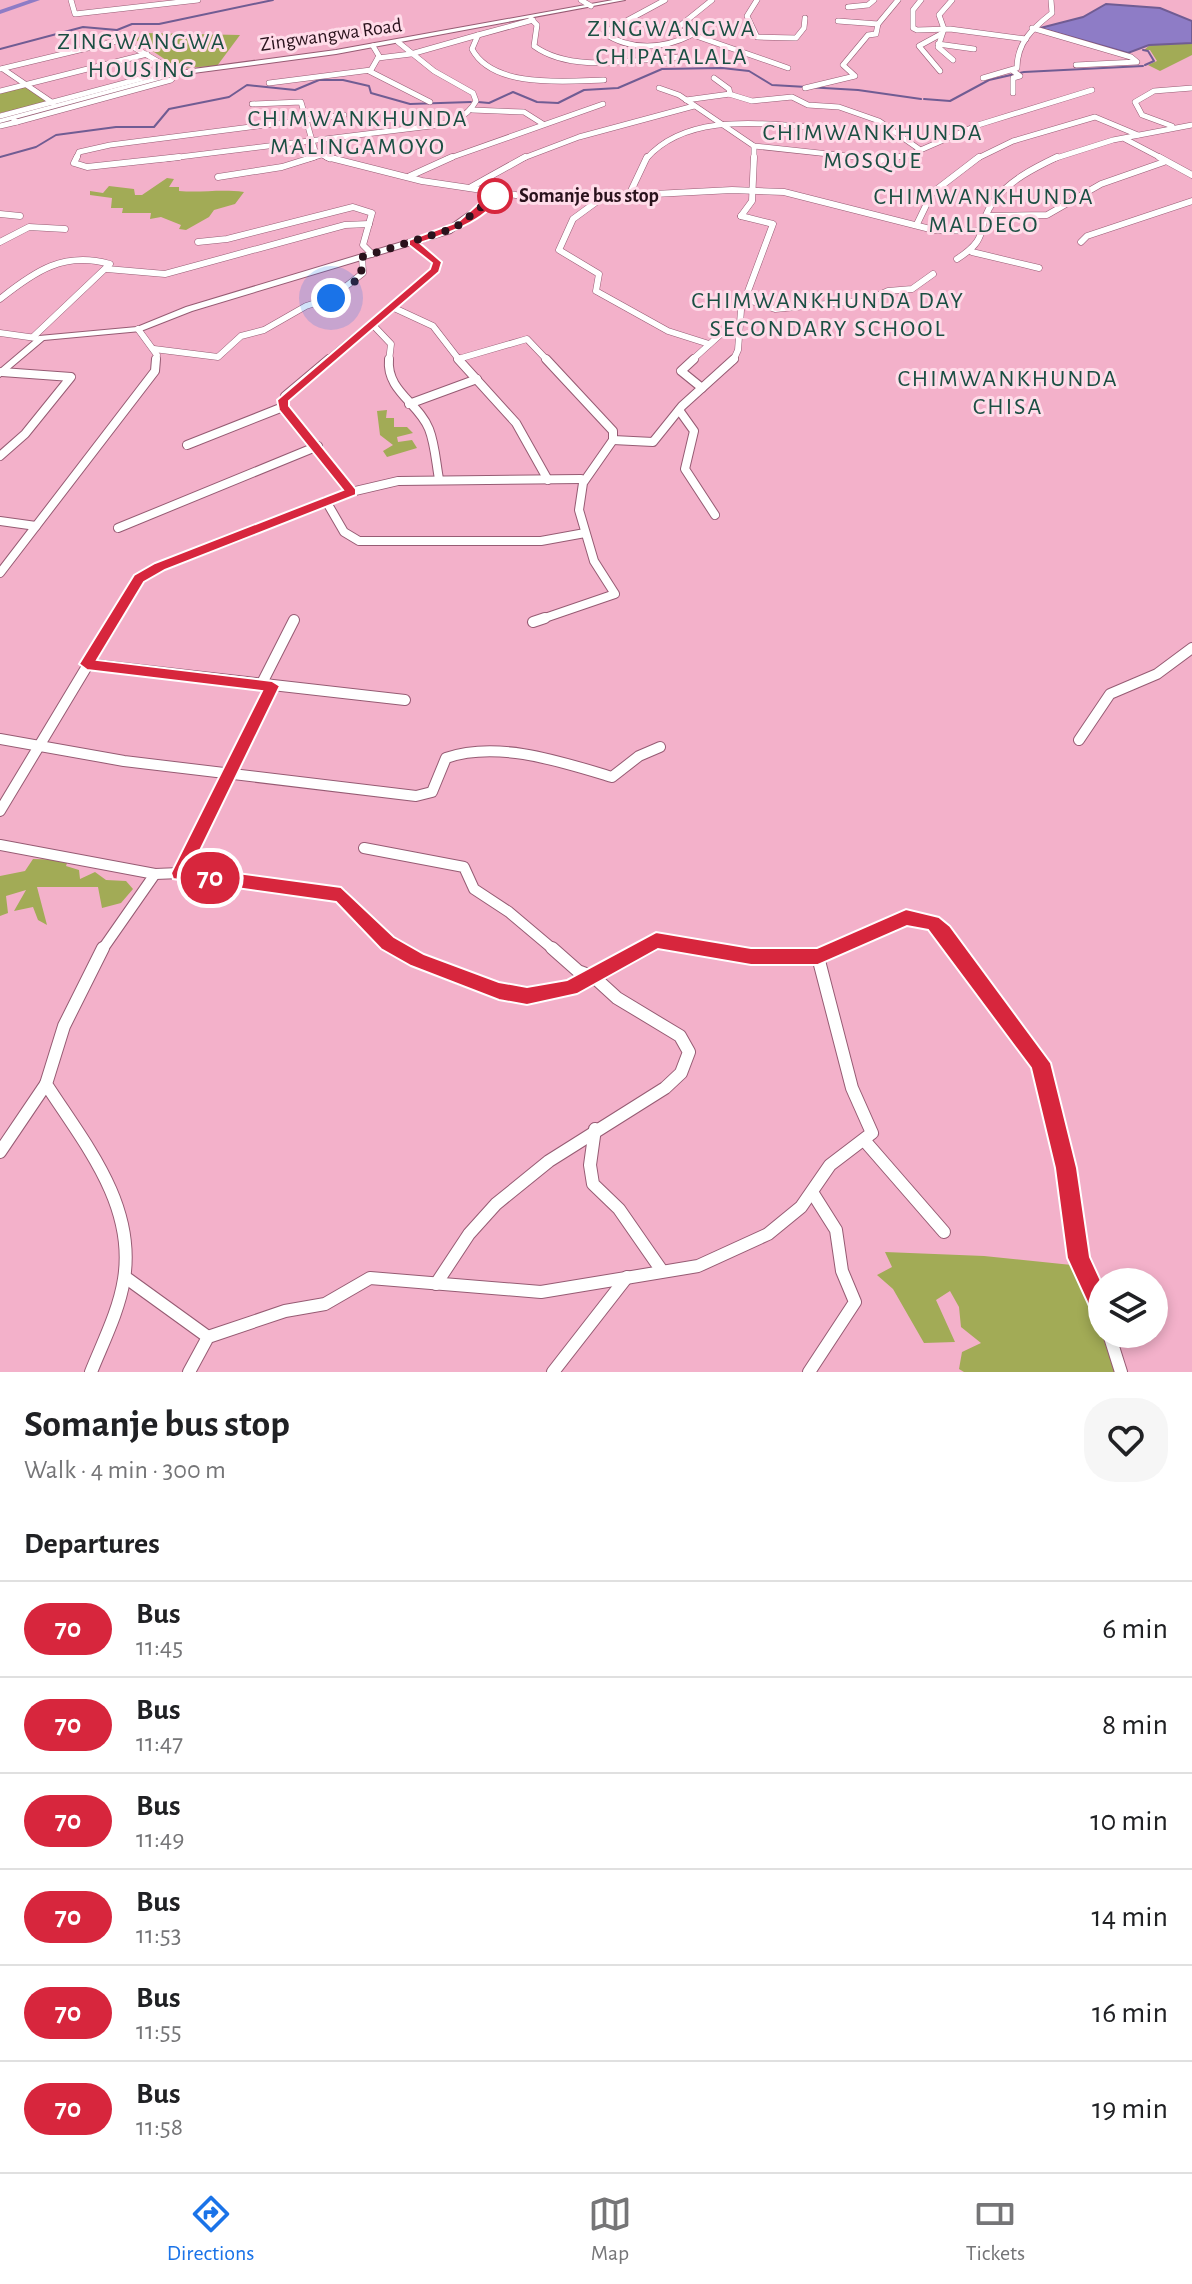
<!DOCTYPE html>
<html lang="en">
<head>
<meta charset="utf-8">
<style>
	:root { --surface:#fff; --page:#f6f6f6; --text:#202124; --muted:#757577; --line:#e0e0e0; --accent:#1a73e8 }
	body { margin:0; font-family:"Alegreya Sans",sans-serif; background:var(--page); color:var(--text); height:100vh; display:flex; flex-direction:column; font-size:30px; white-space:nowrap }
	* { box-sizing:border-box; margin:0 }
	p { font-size:26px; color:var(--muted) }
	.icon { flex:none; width:44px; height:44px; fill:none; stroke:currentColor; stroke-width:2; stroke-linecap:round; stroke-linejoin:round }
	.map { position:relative; height:1372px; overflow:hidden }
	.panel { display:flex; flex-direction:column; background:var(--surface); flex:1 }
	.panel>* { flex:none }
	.badge { padding:0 16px; border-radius:26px; font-size:28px; line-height:52px }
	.fabs { position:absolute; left:1088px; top:1268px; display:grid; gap:16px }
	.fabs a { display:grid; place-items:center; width:80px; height:80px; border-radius:50%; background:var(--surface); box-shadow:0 4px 12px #0003; font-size:40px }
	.you { position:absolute; width:40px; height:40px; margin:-20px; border:6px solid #fff; border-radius:50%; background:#1a73e8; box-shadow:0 0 0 12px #1a73e833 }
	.map>.badge { position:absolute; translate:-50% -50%; box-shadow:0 0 0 4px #fff }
	h2 { padding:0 24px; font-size:30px; line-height:72px }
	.round { display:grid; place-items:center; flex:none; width:84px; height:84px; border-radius:32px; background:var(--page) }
	.summary { display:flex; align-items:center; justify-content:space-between; height:136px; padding:0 24px }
	h1 { font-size:38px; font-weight:700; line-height:60px }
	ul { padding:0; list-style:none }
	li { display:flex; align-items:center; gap:24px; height:96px; padding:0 24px; border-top:2px solid var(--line) }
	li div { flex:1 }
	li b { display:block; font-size:30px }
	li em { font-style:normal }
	li .badge { min-width:88px; font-weight:700; text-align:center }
	.menu { display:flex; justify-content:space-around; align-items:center; height:112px; border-top:2px solid var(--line); background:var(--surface); font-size:22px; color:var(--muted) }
	.menu a { display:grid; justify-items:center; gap:4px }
	.menu .current { color:var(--accent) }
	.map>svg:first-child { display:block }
</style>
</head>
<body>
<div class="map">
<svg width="1192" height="1372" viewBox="0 0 1192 1372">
	<rect width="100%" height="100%" fill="#f3b1ca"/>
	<g fill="#a2ab56">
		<polygon points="143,33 240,35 217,66 178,68 136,40"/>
		<polygon points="1192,43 1192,55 1160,71 1148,65 1157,61 1150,50 1144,50 1150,45"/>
		<polygon points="25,83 50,102 0,113 0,90"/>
		<path d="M167 178 174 179 169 187H179V191C201 193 220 189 244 192L235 204 214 210 209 217 186 230 179 229 181 225 161 217 150 219 151 213H122L123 208H111L112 198 90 195V191L103 193 109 186 134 189 135 195H142Z"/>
		<polygon points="387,410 386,418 394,418 394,427 407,427 413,433 397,437 398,442 412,440 417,448 387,457 383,451 393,445 380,435 377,411"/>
		<polygon points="33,859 68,860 66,866 79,870 80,879 95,872 106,880 126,881 133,889 121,903 102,908 98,887 37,887 47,925 38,920 33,907 14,911 26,890 6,896 8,913 0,916 0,876 25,871"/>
		<polygon points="885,1252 984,1256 1091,1267 1102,1292 1102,1334 1109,1334 1122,1372 964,1372 959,1369 962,1352 981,1343 961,1327 959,1307 950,1291 936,1300 955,1342 924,1343 893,1289 877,1275 892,1267"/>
	</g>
	<polygon fill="#8e7cc6" stroke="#705c93" stroke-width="2" points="1106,4 1160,8 1192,21 1192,43 1149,45 1128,53 1040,28 1083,17"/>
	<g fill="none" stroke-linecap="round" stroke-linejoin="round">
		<g stroke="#705c93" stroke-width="2">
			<polyline points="0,49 83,27 117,30 132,24 159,24 273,0"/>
			<polyline points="1143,50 1148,51 1154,61 1145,65"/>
			<polyline points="924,99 950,101 989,80 1024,72 1143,66"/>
			<polyline points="478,102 489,103 513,92 537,102 558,103 584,90 618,88 662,69 722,68 749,71 772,85 858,90 921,99"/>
			<polyline points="0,157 36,147 56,135 116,127 154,127 169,109 229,97 247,85 295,90 319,80 343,80 369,86 371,93 410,104 471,102"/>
		</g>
		<polygon fill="#8e7cc6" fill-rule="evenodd" points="29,0 40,0 0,14 0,10"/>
		<g stroke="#965b73" stroke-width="6">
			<g id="minor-far4">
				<polyline points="71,0 75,14 198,0"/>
				<polyline points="581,0 591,6"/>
				<path d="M665 0 604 33C630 51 664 49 691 35"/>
				<polyline points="712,0 676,29 788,68"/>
				<polyline points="757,0 747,16 757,37 796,38 804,28 805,18"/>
				<polyline points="921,0 913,10 913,28 917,30 950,29 1026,39"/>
				<polyline points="952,0 939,15 944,29 938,47 953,60"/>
				<polyline points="848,7 868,5 874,0"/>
				<path d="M531 19 537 25 534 46C574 75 638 58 685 57"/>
				<path d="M533 20 478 35 472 49C493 89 566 81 604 80"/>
				<polyline points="838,21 878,24"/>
				<polyline points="1032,28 1131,57 1137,62 1076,65"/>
				<polyline points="938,44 974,49"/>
				<polyline points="378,58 411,54 478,35"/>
				<polyline points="0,69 121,40 178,73 171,80 17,122"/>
				<polyline points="3,69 53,103"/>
				<polyline points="369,71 430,102"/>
				<polyline points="940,71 919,46 941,34"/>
				<polyline points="1013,71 1020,76 1013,78 1013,93"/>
				<path d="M983 78 1017 68C1017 42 1033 28 1052 13L1051 0"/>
				<polyline points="269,83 371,70 379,56 373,46"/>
				<polyline points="659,88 679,95 754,146 875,159"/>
				<polyline points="805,88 855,76 843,65 868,35 876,34 878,24 898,0"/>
				<polyline points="0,91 147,54"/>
				<polyline points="729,94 752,101 792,97 808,105 839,107 879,121 919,149"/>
				<polyline points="686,100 730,94 729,89 714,78"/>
				<polyline points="252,104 301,102 315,151 330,159"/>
				<polyline points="472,110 524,112 543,124"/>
				<polyline points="0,116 173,70"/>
				<polyline points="0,126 17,122 14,120"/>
				<polyline points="1172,126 1142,115 1135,102 1154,91 1192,88"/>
				<polyline points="1125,139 1163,159"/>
				<polyline points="76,159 79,152 110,145 344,115"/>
				<path d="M163 159 431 126C450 123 466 119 476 101L473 93 434 71 398 42"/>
				<polyline points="307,159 321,155"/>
				<polyline points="447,159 603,104"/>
				<polyline points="521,159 579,137 694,106"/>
				<path d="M646 159C685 114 756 123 810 127"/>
				<polyline points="754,159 754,146"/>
				<polyline points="886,159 909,155 978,125 1092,90"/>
				<polyline points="976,159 1013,141 1095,117 1138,135"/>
				<polyline points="1053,159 1113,140 1192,125"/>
			</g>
		</g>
		<g stroke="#965b73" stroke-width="7">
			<g id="minor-far3">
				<polyline points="77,157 74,163 87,167 179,157"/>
				<polyline points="327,157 422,181 516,195 577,198 732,190 784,192 934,230 980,231"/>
				<polyline points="862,157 881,160 897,157"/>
				<polyline points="1159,157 1192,175"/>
				<polyline points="410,176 452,157"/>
				<polyline points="218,177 282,167 314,157"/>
				<polyline points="471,187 525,157"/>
				<polyline points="629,195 647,157"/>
				<polyline points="599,200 573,219 559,250 599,274 596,291 668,331 709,344"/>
				<polyline points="0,214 20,216"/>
				<polyline points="741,216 752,201 754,157"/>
				<polyline points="987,216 1047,215 1101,184 1164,162"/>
				<polyline points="917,224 932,193 979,157"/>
				<polyline points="0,242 29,227 65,229"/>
				<polyline points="198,242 227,239 353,207 372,213 363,245 372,254"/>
				<polyline points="1081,242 1087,236 1192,201"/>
				<polyline points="972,252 1039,268"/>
				<path d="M957 259C993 236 974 228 994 201 1010 180 1034 168 1057 157"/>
				<polyline points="107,269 165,274 345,225 369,224"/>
				<path d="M0 299C35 271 64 251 110 264L33 337"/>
				<polyline points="746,299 775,309 868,300 888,291 912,289 933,274"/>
				<polyline points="392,307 433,326 460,361"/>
				<polyline points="372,324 391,344 389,361"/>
				<polyline points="138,329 157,355 156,361"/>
				<polyline points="0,333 36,338"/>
				<polyline points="154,349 218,357 241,336 264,330 306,306 331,298 363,273 362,257"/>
				<polyline points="458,359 527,339 548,361"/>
				<polyline points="326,361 435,270 437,262 412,243"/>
				<polyline points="691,361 722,333 737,325"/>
				<polyline points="733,361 738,350 741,310 773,224 741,216"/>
			</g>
		</g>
		<g stroke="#965b73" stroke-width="10">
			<g id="minor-far2">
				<polyline points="329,359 285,396 283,407 351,492 398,481 581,479"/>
				<path d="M389 359C386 391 419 403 429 429 435 444 436 463 439 479"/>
				<polyline points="458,359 516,423 548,480"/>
				<polyline points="694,359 681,371 702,388"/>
				<polyline points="409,404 477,379"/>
				<polyline points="679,410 694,431 685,469 715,515"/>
				<polyline points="613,440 653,442 682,406 734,359"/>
				<polyline points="187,445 283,407"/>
				<polyline points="0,456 25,434 71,377 2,372"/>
				<polyline points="326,501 344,532 359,541 541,541 585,533"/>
				<polyline points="0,521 36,526"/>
				<polyline points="118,528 318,446"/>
				<polyline points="0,573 155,371 156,359"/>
				<polyline points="114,620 139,579 160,567 351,492"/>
				<polyline points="539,620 615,594 594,561 579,510 583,483 613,440 613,431 546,359"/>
			</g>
		</g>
		<g stroke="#965b73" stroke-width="12">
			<g id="minor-far1">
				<polyline points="533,622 545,618"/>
				<polyline points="87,664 405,700"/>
				<polyline points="261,685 294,620"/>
				<path d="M0 739 124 761 416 796 432 792 446 758C498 740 562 762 612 777L639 756 660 747"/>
				<polyline points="1079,740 1110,694 1157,674 1192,648"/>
				<polyline points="0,811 116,618"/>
				<polyline points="0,845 155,874 180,873 341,894 388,943 401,950"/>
				<polyline points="364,848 464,867 474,889 509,912 554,950"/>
				<polyline points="180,873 272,686"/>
				<polyline points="102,950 155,874"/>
				<polyline points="639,950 656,941 716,950"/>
				<polyline points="833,950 906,918 933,923 957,950"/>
			</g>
		</g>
		<g stroke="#965b73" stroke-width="14">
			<g id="minor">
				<path d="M397 948C442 974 521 1009 572 987 596 977 619 961 642 948"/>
				<path d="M703 948C746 955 797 966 837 948"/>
				<polyline points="955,948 1041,1063 1066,1168 1079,1258 1102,1309"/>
				<polyline points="595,1129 590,1165 593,1184 619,1209 662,1271"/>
				<polyline points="864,1140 944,1232"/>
				<polyline points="0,1152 46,1084"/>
				<polyline points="125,1277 208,1337"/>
				<polyline points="436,1284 469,1234 496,1204 549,1161 665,1088 681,1073 689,1052 680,1036 617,998 594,977 578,971 552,948"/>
				<polyline points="1109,1334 1121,1372"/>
				<path d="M91 1372C103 1342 119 1311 124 1279 136 1204 84 1143 46 1084L64 1026 103 948"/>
				<polyline points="189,1372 208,1337 285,1311 325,1304 370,1278 541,1292 698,1266 768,1234 801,1207 830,1165 872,1133 852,1088 818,957"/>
				<polyline points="553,1372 627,1277"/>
				<polyline points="809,1372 855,1302 842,1271 836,1230 812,1192"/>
			</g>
		</g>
		<g stroke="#965b73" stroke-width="2">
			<g id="tertiary">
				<polygon points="613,0 625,0 336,54 178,75 0,123 0,119 178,71 336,50"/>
				<polygon points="491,191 498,193 497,200 451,233 192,311 141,331 44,340 0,377 0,369 39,336 137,327 186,307 445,229 490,197"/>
			</g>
		</g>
		<use href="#minor-far4" stroke="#fff" stroke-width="5"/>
		<use href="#minor-far3" stroke="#fff" stroke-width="6"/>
		<use href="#minor-far2" stroke="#fff" stroke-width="8"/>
		<use href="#minor-far1" stroke="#fff" stroke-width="10"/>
		<use href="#minor" stroke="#fff" stroke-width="12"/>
		<use href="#tertiary" fill="#fff" fill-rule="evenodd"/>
	</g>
	<path fill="#d7263d" stroke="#fff" stroke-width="2" d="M494 190 499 193C493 220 442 235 420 243L442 262 439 272 289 401V406L356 489V495L165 570 144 582 97 660 272 681 280 686 192 867 341 887 394 937 424 954 499 982 527 987 567 980 656 932 751 948H817L906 909 939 917 950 926 1051 1063 1077 1168 1090 1257 1114 1309 1110 1317 1102 1321 1094 1317 1067 1258 1055 1168 1031 1068 928 930 907 926 818 965H751L658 949 577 994 527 1005 499 1000 411 966 381 949 336 902 173 879 171 873 262 691 87 670 79 664 134 575 155 563 343 490 279 410 277 400 430 269 432 263 409 245V240L458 222Z"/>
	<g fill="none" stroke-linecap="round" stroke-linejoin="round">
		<polyline stroke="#29121c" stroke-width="8" stroke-dasharray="0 14.4" points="331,298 361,277 362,257 455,228 495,196"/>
	</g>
	<circle fill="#fff" stroke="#d7263d" stroke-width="4" cx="495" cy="196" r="16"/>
	<g text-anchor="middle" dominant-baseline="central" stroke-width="6" stroke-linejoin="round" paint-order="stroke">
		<g font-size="20" fill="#29121c" stroke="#ffdce9">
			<text transform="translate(331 35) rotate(-8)">Zingwangwa Road</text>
		</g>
		<g font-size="20" font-weight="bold" fill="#29121c" stroke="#ffdce9" text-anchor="start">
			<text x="519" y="196">Somanje bus stop</text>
		</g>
		<g font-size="24" letter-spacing="2" fill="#1b4f43" stroke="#ffdce9">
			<text x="672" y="29">ZINGWANGWA<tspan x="672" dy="28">CHIPATALALA</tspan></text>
			<text x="142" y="42">ZINGWANGWA<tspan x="142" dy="28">HOUSING</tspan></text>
			<text x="358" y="119">CHIMWANKHUNDA<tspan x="358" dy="28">MALINGAMOYO</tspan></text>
			<text x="873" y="133">CHIMWANKHUNDA<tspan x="873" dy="28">MOSQUE</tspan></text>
			<text x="984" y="197">CHIMWANKHUNDA<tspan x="984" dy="28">MALDECO</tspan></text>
			<text x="828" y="301">CHIMWANKHUNDA DAY<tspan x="828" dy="28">SECONDARY SCHOOL</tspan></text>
			<text x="1008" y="379">CHIMWANKHUNDA<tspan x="1008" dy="28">CHISA</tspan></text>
		</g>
	</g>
</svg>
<div class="fabs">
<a><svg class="icon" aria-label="layers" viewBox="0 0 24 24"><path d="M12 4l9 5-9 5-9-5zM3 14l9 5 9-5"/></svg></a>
</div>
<div class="you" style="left:331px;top:298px"></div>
<b class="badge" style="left:210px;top:878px;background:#d7263d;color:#fff">70</b>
</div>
<section class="panel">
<div class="summary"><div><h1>Somanje bus stop</h1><p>Walk · 4 min · 300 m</p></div><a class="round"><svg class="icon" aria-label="heart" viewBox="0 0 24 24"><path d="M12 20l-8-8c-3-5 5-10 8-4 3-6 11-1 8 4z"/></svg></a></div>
<h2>Departures</h2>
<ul>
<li><span class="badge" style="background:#d7263d;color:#fff">70</span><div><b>Bus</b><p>11:45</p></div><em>6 min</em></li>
<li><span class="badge" style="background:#d7263d;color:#fff">70</span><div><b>Bus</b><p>11:47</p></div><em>8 min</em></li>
<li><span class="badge" style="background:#d7263d;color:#fff">70</span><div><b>Bus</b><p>11:49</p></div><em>10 min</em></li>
<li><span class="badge" style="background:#d7263d;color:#fff">70</span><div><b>Bus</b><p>11:53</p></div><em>14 min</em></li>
<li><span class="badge" style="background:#d7263d;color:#fff">70</span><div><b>Bus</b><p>11:55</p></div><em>16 min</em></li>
<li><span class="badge" style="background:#d7263d;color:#fff">70</span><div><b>Bus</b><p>11:58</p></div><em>19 min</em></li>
</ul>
</section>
<nav class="menu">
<a class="current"><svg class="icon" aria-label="directions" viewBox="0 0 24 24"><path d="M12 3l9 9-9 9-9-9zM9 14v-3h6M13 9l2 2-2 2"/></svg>Directions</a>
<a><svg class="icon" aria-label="map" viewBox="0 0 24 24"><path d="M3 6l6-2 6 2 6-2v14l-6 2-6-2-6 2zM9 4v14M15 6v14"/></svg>Map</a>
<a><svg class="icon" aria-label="tickets" viewBox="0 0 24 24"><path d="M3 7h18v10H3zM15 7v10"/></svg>Tickets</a>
</nav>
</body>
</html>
